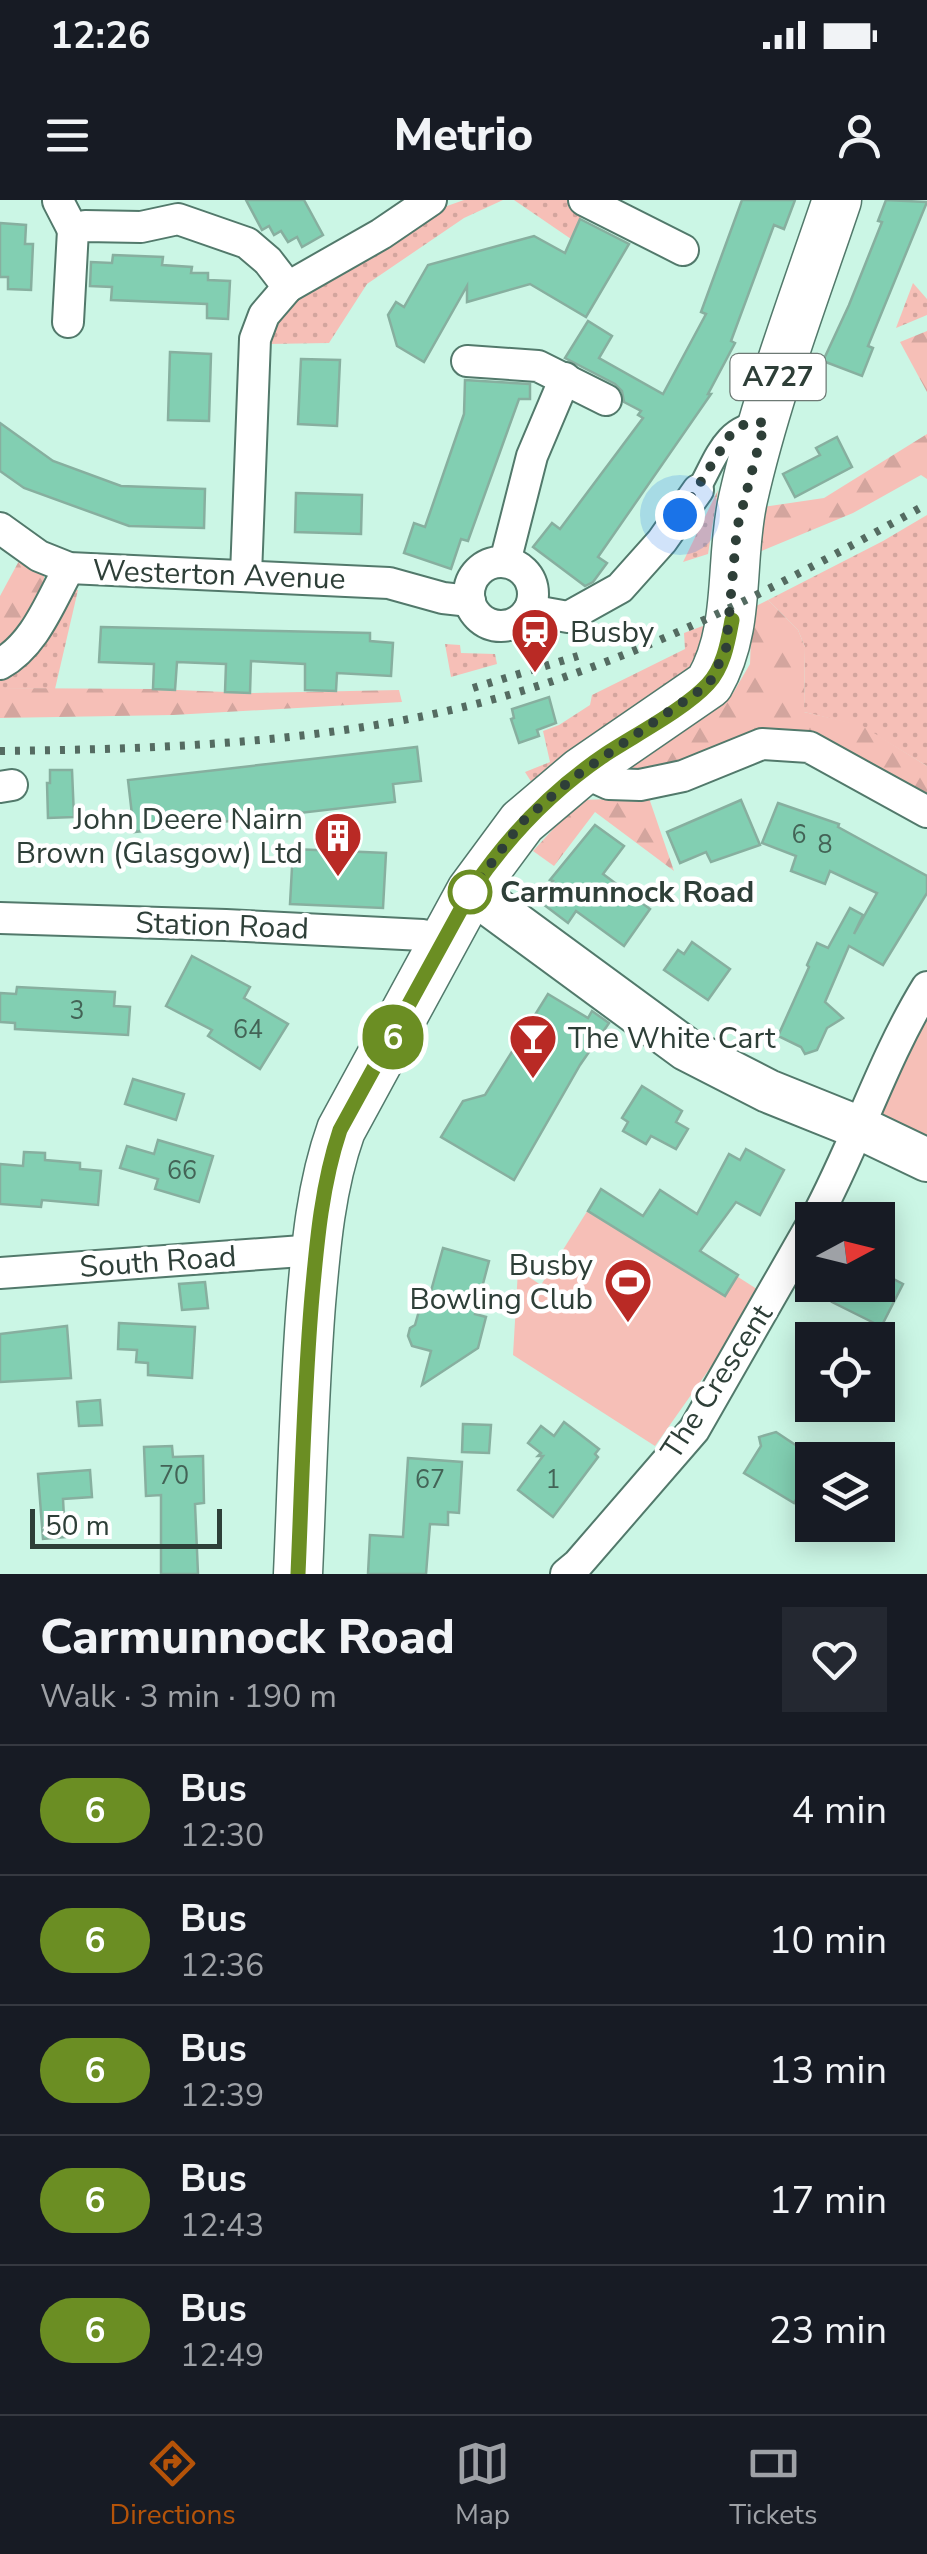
<!DOCTYPE html>
<html lang="en">
<head>
<meta charset="utf-8">
<style>
	:root { --surface:#171b24; --page:#242831; --text:#f1f3f6; --muted:#9ea1a6; --line:#363941; --accent:#b45309 }
	body { margin:0; font-family:"Nunito Sans",sans-serif; background:var(--page); color:var(--text); height:100vh; display:flex; flex-direction:column; font-size:38px; white-space:nowrap }
	* { box-sizing:border-box; margin:0 }
	p { font-size:32px; color:var(--muted) }
	.icon { flex:none; width:55px; height:55px; fill:none; stroke:currentColor; stroke-width:2; stroke-linecap:round; stroke-linejoin:round }
	.map { position:relative; height:1374px; overflow:hidden }
	.panel { display:flex; flex-direction:column; background:var(--surface); flex:1 }
	.panel>* { flex:none }
	.badge { padding:0 20px; border-radius:32px; font-size:35px; line-height:65px }
	.needle { width:65px; rotate:83deg }
	.buttons { position:absolute; left:795px; top:1002px; display:grid; gap:20px }
	.buttons a { display:grid; place-items:center; width:100px; height:100px; border-radius:0px; background:var(--surface); box-shadow:0 5px 25px #0003; font-size:50px }
	.scale { position:absolute; left:30px; bottom:25px; width:192px; box-sizing:border-box; padding-left:10px; border:5px solid #2e3f38; border-top:0; font-size:28px; line-height:35px; white-space:nowrap; color:#2e3f38; -webkit-text-stroke:8px #fff; paint-order:stroke }
	.you { position:absolute; width:50px; height:50px; margin:-25px; border:8px solid #fff; border-radius:50%; background:#1a73e8; box-shadow:0 0 0 15px #1a73e833 }
	.map>.badge { position:absolute; translate:-50% -50%; box-shadow:0 0 0 5px #fff }
	.round { display:grid; place-items:center; flex:none; width:105px; height:105px; border-radius:0px; background:var(--page) }
	.headline { display:flex; align-items:center; justify-content:space-between; height:170px; padding:0 40px }
	h1 { font-size:48px; font-weight:800; line-height:75px }
	ul { padding:0; list-style:none }
	li { display:flex; align-items:center; gap:30px; height:130px; padding:0 40px; border-top:2px solid var(--line) }
	li div { flex:1 }
	li b { display:block; font-size:38px }
	li em { font-style:normal }
	li .badge { min-width:110px; font-weight:700; text-align:center }
	.status { display:flex; justify-content:space-between; align-items:center; height:70px; padding:0 50px; background:var(--surface); direction:ltr }
	.status svg { height:28px; fill:currentColor }
	header { display:flex; justify-content:space-between; align-items:center; height:130px; padding:0 40px; background:var(--surface); font-size:45px; font-weight:800 }
	.menu { display:flex; justify-content:space-around; align-items:center; height:140px; border-top:2px solid var(--line); background:var(--surface); font-size:28px; color:var(--muted) }
	.menu a { display:grid; justify-items:center; gap:5px }
	.menu .current { color:var(--accent) }
	.map>svg:first-child { display:block }
</style>
</head>
<body>
<div class="status"><b>12:26</b><svg viewBox="0 0 49 12"><path d="M0 12V9h3v3zM5 12V6h3v6zM10 12V3h3v9zM15 12V0h3v12zM26 1h20v11H26zM47 4h2v5h-2z"/></svg></div>
<header><svg class="icon" aria-label="menu" viewBox="0 0 24 24"><path d="M4 6h16M4 12h16M4 18h16"/></svg>Metrio<svg class="icon" aria-label="person" viewBox="0 0 24 24"><circle cx="12" cy="8" r="4"/><path d="M4 21q1-7 8-7t8 7"/></svg></header>
<div class="map">
<svg width="927" height="1374" viewBox="0 0 927 1374">
	<defs>
		<pattern id="grass-dots" width="8" height="8" patternUnits="userSpaceOnUse" patternTransform="scale(2.5)"><rect width="8" height="8" fill="#f6bfb7"/><path d="M2 2h.1M6 6h.1" fill="none" stroke="#d3a59e" stroke-width="1.8" stroke-linecap="round"/></pattern>
		<pattern id="forest-firs" width="22" height="20" patternUnits="userSpaceOnUse" patternTransform="scale(2.5)"><rect width="22" height="20" fill="#f6bfb7"/><path d="M5 1l3.5 6h-7zM16 11l3.5 6h-7z" fill="#d3a59e"/></pattern>
	</defs>
	<rect width="100%" height="100%" fill="#cbf6e5"/>
	<g fill="url(#grass-dots)">
		<polygon points="464,0 503,0 464,18 367,84 329,143 268,144 275,120 299,96 447,6"/>
		<polygon points="514,0 568,0 582,15 571,39"/>
		<polygon points="913,83 927,99 927,115 896,128"/>
		<polygon points="718,290 708,354 683,362"/>
		<polygon points="927,315 927,566 861,526 804,512 805,447 798,430 768,400 883,341"/>
		<polygon points="66,387 78,390 55,489 0,488 0,471"/>
		<polygon points="708,424 698,459 683,479 532,583 525,572 550,562 543,531 559,525 590,505 592,495 685,449 684,433"/>
		<polygon points="445,444 460,445 461,453 495,454 497,464 451,477"/>
	</g>
	<g fill="url(#forest-firs)">
		<polygon points="927,131 927,192 900,142"/>
		<polygon points="927,234 927,279 921,275 853,313 752,355 763,307 824,298"/>
		<path d="M20 359 44 375C45 406 26 432 0 446V396Z"/>
		<polygon points="768,400 798,430 805,447 804,512 861,525 927,566 927,599 824,543 648,573 618,573 673,530 733,493 750,464 752,408"/>
		<polygon points="0,488 153,489 250,493 399,490 402,502 173,515 0,518"/>
		<polygon points="649,598 674,671 595,612 554,666 533,651 580,600"/>
	</g>
	<g fill="#f6bfb7">
		<polygon points="927,820 927,945 876,912"/>
		<polygon points="601,989 763,1093 655,1246 513,1155 518,1070 541,1085"/>
	</g>
	<g fill="#82cfb2" stroke="#87af9f" stroke-width="2.5">
		<polygon points="246,0 304,0 323,35 302,47 297,37 288,42 281,31 274,35 269,26 262,30"/>
		<polygon points="742,0 795,0 784,29 774,25 731,141 735,143 708,194 711,194 598,357 607,363 593,382 585,386 533,347 552,323 560,329 643,218 638,215 641,211 624,202 622,191 615,184 565,158 588,121 612,136 599,158 663,194 706,114 701,112"/>
		<polygon points="886,0 927,2 868,146 873,148 862,176 823,161 849,105 882,22 878,21"/>
		<polygon points="580,19 629,44 586,117 530,84 467,102 467,86 424,162 397,146 388,115 396,102 404,107 428,65 534,36 565,53"/>
		<polygon points="0,23 26,25 25,44 33,44 31,90 8,89 8,77 0,77"/>
		<polygon points="113,55 163,57 162,65 192,67 191,73 208,73 208,80 230,81 228,119 207,118 207,104 111,100 112,87 90,86 91,62 112,63"/>
		<polygon points="170,152 211,154 209,221 168,220"/>
		<polygon points="301,159 340,160 337,226 298,224"/>
		<polygon points="465,180 530,184 530,199 519,199 468,341 461,339 451,369 404,353 414,323 425,327 464,214"/>
		<polygon points="0,223 53,261 121,286 205,289 204,328 129,326 24,288 0,271"/>
		<polygon points="837,237 852,267 795,297 783,274 820,255 816,248"/>
		<polygon points="296,293 362,295 361,334 295,332"/>
		<polygon points="101,427 370,433 370,441 393,443 391,476 337,473 336,491 305,490 305,464 251,461 250,493 225,492 226,464 177,462 175,490 153,489 154,464 99,462"/>
		<polygon points="549,497 556,523 537,530 539,536 519,543 511,519 514,518 512,509"/>
		<polygon points="417,547 421,581 393,584 395,602 134,632 128,580"/>
		<polygon points="50,570 72,570 74,617 48,618 47,583 50,583"/>
		<polygon points="741,600 760,645 711,662 706,652 680,663 667,632"/>
		<polygon points="778,603 839,624 838,627 927,676 927,693 883,765 849,746 825,802 843,818 827,828 817,850 805,854 801,847 778,836 809,767 807,765 817,743 828,748 850,708 863,715 854,734 877,693 830,671 825,684 791,671 796,656 762,643"/>
		<polygon points="595,625 624,646 603,674 650,709 624,746 576,711 568,723 539,701 553,681 550,680"/>
		<polygon points="293,649 386,653 383,708 290,704"/>
		<polygon points="692,742 730,769 708,800 664,770 678,750 684,754"/>
		<polygon points="192,756 250,787 244,798 288,824 260,869 208,836 212,830 166,806"/>
		<polygon points="17,787 115,792 114,806 130,807 128,835 15,829 15,823 0,822 0,793 16,794"/>
		<polygon points="548,794 588,818 592,811 609,823 580,865 514,980 441,937 463,901 485,895"/>
		<polygon points="133,879 184,894 176,920 125,904"/>
		<polygon points="642,886 682,911 676,922 688,929 676,949 651,936 646,944 623,931 628,922 622,918"/>
		<polygon points="158,940 213,956 199,1002 155,989 158,979 120,968 127,946 154,954"/>
		<polygon points="746,949 784,970 760,1015 736,1002 700,1051 738,1075 725,1096 588,1011 601,989 643,1016 660,990 697,1014 729,954 740,960"/>
		<polygon points="24,952 45,953 45,960 80,963 80,969 101,971 98,1005 42,1000 41,1007 0,1004 0,964 23,966"/>
		<polygon points="443,1048 489,1061 475,1114 486,1117 478,1148 422,1185 431,1151 412,1146 408,1136 410,1128 415,1125 423,1097 429,1098"/>
		<polygon points="878,1071 903,1084 878,1133 878,1125 832,1102 841,1085 878,1085"/>
		<polygon points="205,1082 208,1108 182,1110 179,1084"/>
		<polygon points="119,1123 195,1127 192,1178 148,1175 148,1163 136,1162 137,1150 118,1149"/>
		<polygon points="67,1126 71,1178 0,1182 0,1134"/>
		<polygon points="100,1200 102,1225 79,1226 77,1202"/>
		<polygon points="564,1222 599,1249 595,1254 598,1257 553,1317 518,1290 543,1256 538,1256 541,1253 528,1243 541,1226 554,1236"/>
		<polygon points="463,1224 491,1225 489,1253 462,1252"/>
		<polygon points="776,1232 812,1256 812,1274 794,1303 744,1273 761,1246 759,1237"/>
		<polygon points="172,1246 173,1257 203,1256 204,1303 195,1304 198,1374 161,1374 161,1295 146,1296 144,1247"/>
		<polygon points="408,1258 462,1262 459,1313 448,1312 448,1325 430,1324 426,1374 368,1374 370,1335 403,1337"/>
		<polygon points="90,1270 92,1297 63,1299 65,1337 43,1339 38,1274"/>
	</g>
	<g fill="none" stroke-linecap="round" stroke-linejoin="round">
		<g stroke="#52796b" stroke-width="26">
			<path id="pedestrian" d="M698 290C717 257 723 226 764 222"/>
		</g>
		<g stroke="#52796b" stroke-width="34">
			<g id="minor">
				<polyline points="584,0 683,50"/>
				<polyline points="58,1 73,30"/>
				<polyline points="68,122 73,30 85,26 141,27 178,19 247,43 268,61 288,87 381,34 431,0"/>
				<polyline points="467,161 538,166 606,200"/>
				<polyline points="0,328 39,356 69,368 389,383 443,398 470,401"/>
				<polyline points="505,362 532,256 565,178"/>
				<circle cx="501" cy="394" r="32"/>
				<polyline points="246,375 255,139 264,115 288,87"/>
				<polyline points="529,410 568,417 620,388 662,341 698,290"/>
				<path d="M0 464C35 445 50 402 69 368"/>
				<polyline points="589,566 598,579 609,584 640,585 683,576 762,544 809,547 927,612"/>
				<polyline points="0,587 12,585"/>
				<polyline points="0,718 226,725 423,735 440,746"/>
				<path d="M815 1020C856 945 882 860 927 787"/>
				<polyline points="0,1073 316,1050"/>
				<polyline points="566,1374 578,1364 694,1230 812,1024"/>
			</g>
		</g>
		<g stroke="#52796b" stroke-width="46">
			<polyline id="secondary" points="471,691 686,849 768,891 860,928 927,960"/>
		</g>
		<g stroke="#52796b" stroke-width="51">
			<path id="primary" d="M298 1374C302 1284 304 1194 311 1104 316 1045 321 986 341 930L471 691 522 622 581 572 709 484C742 427 729 361 743 299 766 197 804 98 837 0"/>
		</g>
		<use href="#pedestrian" stroke="#fff" stroke-width="22"/>
		<use href="#minor" stroke="#fff" stroke-width="30"/>
		<use href="#secondary" stroke="#fff" stroke-width="42"/>
		<use href="#primary" stroke="#fff" stroke-width="48"/>
		<g stroke="#546b61" stroke-width="8" stroke-dasharray="5 10" stroke-linecap="butt">
			<polyline points="473,488 578,456"/>
			<path d="M0 551C169 549 342 543 505 496 654 453 792 379 927 304"/>
		</g>
	</g>
	<g fill="none" stroke-linecap="round" stroke-linejoin="round">
		<g stroke="#fff" stroke-width="22">
			<path id="line" d="M298 1374C302 1282 304 1189 312 1096 317 1040 322 984 340 930L471 691C508 636 551 591 606 554 635 535 685 509 708 484 724 467 728 441 732 420"/>
		</g>
		<use href="#line" stroke="#6b8e23" stroke-width="15"/>
		<polyline stroke="#2e3f38" stroke-width="10" stroke-dasharray="0 18" points="470,692 522,622 573,578 709,484 726,449 737,328 765,222 745,224 732,232 680,315"/>
	</g>
	<defs>
		<g id="station-pin" transform="scale(2.5)"><path d="M0 17L-7.5 6A9.5 9.5 0 1 1 7.5 6Z" fill="#b92a25" stroke="#fff"/><path d="M-3-6H3Q5-6 5-4V2Q5 4 3 4L4.5 6H3L1.5 4h-3L-3 6H-4.5L-3 4Q-5 4-5 2V-4Q-5-6-3-6ZM-3.5-4v3h7v-3ZM-3.5 1v1.5H-2V1ZM2 1v1.5H3.5V1Z" fill="#fff"/></g>
		<g id="building-pin" transform="scale(2.5)"><path d="M0 17L-7.5 6A9.5 9.5 0 1 1 7.5 6Z" fill="#b92a25" stroke="#fff"/><path d="M-4-6H4V6H1V3H-1V6H-4ZM-2.5-4.3h1.7v1.8h-1.7ZM.8-4.3h1.7v1.8H.8ZM-2.5-1h1.7V.8h-1.7ZM.8-1h1.7V.8H.8Z" fill="#fff"/></g>
		<g id="bar-pin" transform="scale(2.5)"><path d="M0 17L-7.5 6A9.5 9.5 0 1 1 7.5 6Z" fill="#b92a25" stroke="#fff"/><path d="M-6-5H6L.8 .8V4.5H3.5V6h-7V4.5H-.8V.8Z" fill="#fff"/></g>
		<g id="stadium-pin" transform="scale(2.5)"><path d="M0 17L-7.5 6A9.5 9.5 0 1 1 7.5 6Z" fill="#b92a25" stroke="#fff"/><path d="M0-5a6.5 5 0 1 0 0 10a6.5 5 0 1 0 0-10ZM-3.5-1.8h7v3.6h-7Z" fill="#fff"/></g>
	</defs>
	<g fill-rule="evenodd">
		<use href="#station-pin" x="535" y="432"/>
		<use href="#building-pin" x="338" y="636"/>
		<use href="#bar-pin" x="533" y="838"/>
		<use href="#stadium-pin" x="628" y="1082"/>
	</g>
	<circle fill="#fff" stroke="#6b8e23" stroke-width="5" cx="470" cy="692" r="20"/>
	<g text-anchor="middle" dominant-baseline="central" stroke-width="9" stroke-linejoin="round" paint-order="stroke">
		<g font-size="25" fill="#436356">
			<text x="799" y="635">6</text>
			<text x="825" y="645">8</text>
			<text x="77" y="811">3</text>
			<text x="248" y="830">64</text>
			<text x="182" y="971">66</text>
			<text x="174" y="1276">70</text>
			<text x="430" y="1280">67</text>
			<text x="553" y="1280">1</text>
		</g>
		<rect fill="#fff" stroke="#6d7974" stroke-width="2.5" x="730.5" y="154" width="95" height="46" rx="8"/>
		<g font-size="28" font-weight="bold" fill="#2e3f38">
			<text x="778" y="177">A727</text>
		</g>
		<g font-size="30" fill="#2e3f38" stroke="#fff">
			<text transform="translate(219 375) rotate(2)">Westerton Avenue</text>
			<text transform="translate(222 726) rotate(2)">Station Road</text>
			<text transform="translate(158 1062) rotate(-4)">South Road</text>
			<text transform="translate(717 1182) rotate(-57)">The Crescent</text>
		</g>
		<g font-size="30" fill="#2e3f38" stroke="#fff" text-anchor="start">
			<text x="570" y="432">Busby</text>
			<text x="303" y="619" text-anchor="end">John Deere Nairn<tspan x="303" dy="34">Brown (Glasgow) Ltd</tspan></text>
			<text x="568" y="838">The White Cart</text>
			<text x="593" y="1065" text-anchor="end">Busby<tspan x="593" dy="34">Bowling Club</tspan></text>
		</g>
		<g font-size="30" font-weight="bold" fill="#2e3f38" stroke="#fff" text-anchor="start">
			<text x="500" y="692">Carmunnock Road</text>
		</g>
	</g>
</svg>
<div class="buttons">
<a><svg class="needle" viewBox="-14 -14 28 28"><path d="M0-13l5 13h-10z" fill="#e53935"/><path d="M0 13l5-13h-10z" fill="#9ea1a6"/></svg></a>
<a><svg class="icon" aria-label="locate" viewBox="0 0 24 24"><circle cx="12" cy="12" r="6"/><path d="M12 2v4M12 18v4M2 12h4M18 12h4"/></svg></a>
<a><svg class="icon" aria-label="layers" viewBox="0 0 24 24"><path d="M12 4l9 5-9 5-9-5zM3 14l9 5 9-5"/></svg></a>
</div>
<div class="scale">50 m</div>
<div class="you" style="left:680px;top:315px"></div>
<b class="badge" style="left:393px;top:837px;background:#6b8e23;color:#fff">6</b>
</div>
<section class="panel">
<div class="headline"><div><h1>Carmunnock Road</h1><p>Walk · 3 min · 190 m</p></div><a class="round"><svg class="icon" aria-label="heart" viewBox="0 0 24 24"><path d="M12 20l-8-8c-3-5 5-10 8-4 3-6 11-1 8 4z"/></svg></a></div>
<ul>
<li><span class="badge" style="background:#6b8e23;color:#fff">6</span><div><b>Bus</b><p>12:30</p></div><em>4 min</em></li>
<li><span class="badge" style="background:#6b8e23;color:#fff">6</span><div><b>Bus</b><p>12:36</p></div><em>10 min</em></li>
<li><span class="badge" style="background:#6b8e23;color:#fff">6</span><div><b>Bus</b><p>12:39</p></div><em>13 min</em></li>
<li><span class="badge" style="background:#6b8e23;color:#fff">6</span><div><b>Bus</b><p>12:43</p></div><em>17 min</em></li>
<li><span class="badge" style="background:#6b8e23;color:#fff">6</span><div><b>Bus</b><p>12:49</p></div><em>23 min</em></li>
</ul>
</section>
<nav class="menu">
<a class="current"><svg class="icon" aria-label="directions" viewBox="0 0 24 24"><path d="M12 3l9 9-9 9-9-9zM9 14v-3h6M13 9l2 2-2 2"/></svg>Directions</a>
<a><svg class="icon" aria-label="map" viewBox="0 0 24 24"><path d="M3 6l6-2 6 2 6-2v14l-6 2-6-2-6 2zM9 4v14M15 6v14"/></svg>Map</a>
<a><svg class="icon" aria-label="tickets" viewBox="0 0 24 24"><path d="M3 7h18v10H3zM15 7v10"/></svg>Tickets</a>
</nav>
</body>
</html>
